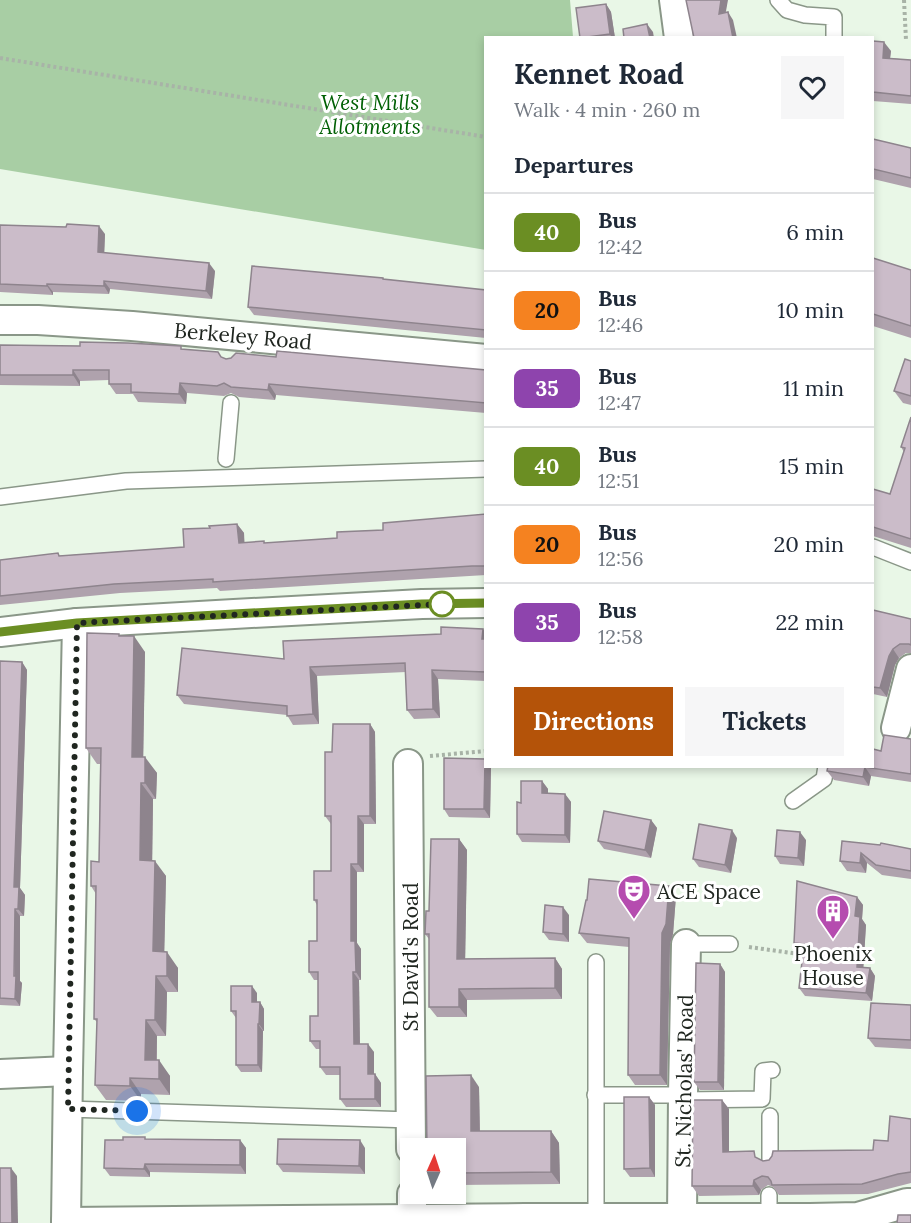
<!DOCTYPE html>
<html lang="en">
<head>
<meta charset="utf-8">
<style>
	:root { --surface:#fff; --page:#f6f6f7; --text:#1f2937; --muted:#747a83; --line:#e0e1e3; --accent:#b45309 }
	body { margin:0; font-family:Lora,serif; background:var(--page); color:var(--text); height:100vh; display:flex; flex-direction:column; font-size:22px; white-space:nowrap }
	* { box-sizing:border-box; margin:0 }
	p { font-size:20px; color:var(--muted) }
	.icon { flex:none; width:33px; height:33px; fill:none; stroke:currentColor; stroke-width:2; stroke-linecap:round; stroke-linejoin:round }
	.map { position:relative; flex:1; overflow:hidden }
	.drawer { position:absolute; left:484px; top:36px; width:390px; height:732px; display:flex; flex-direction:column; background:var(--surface); border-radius:0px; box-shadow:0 3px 9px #0003 }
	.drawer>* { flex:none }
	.badge { padding:0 12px; border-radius:9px; font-size:21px; line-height:39px }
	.needle { width:39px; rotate:3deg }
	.buttons { position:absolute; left:400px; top:1138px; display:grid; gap:12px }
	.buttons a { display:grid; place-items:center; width:66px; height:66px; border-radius:0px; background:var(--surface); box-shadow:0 3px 9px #0003; font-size:30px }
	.you { position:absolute; width:30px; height:30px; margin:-15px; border:4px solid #fff; border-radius:50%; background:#1a73e8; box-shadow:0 0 0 9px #1a73e833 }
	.map>.badge { position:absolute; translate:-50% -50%; box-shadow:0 0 0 3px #fff }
	h2 { padding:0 30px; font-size:22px; line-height:54px }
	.round { display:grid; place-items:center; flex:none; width:63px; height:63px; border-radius:0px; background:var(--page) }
	.head { display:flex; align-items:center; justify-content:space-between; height:102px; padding:0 30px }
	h1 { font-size:28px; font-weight:700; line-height:45px }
	.cta { display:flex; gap:12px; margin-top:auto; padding:12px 30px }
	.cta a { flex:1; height:69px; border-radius:0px; background:var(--accent); color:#fff; font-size:24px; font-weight:700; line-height:69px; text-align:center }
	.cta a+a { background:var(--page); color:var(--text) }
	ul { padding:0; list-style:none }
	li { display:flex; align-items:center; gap:18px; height:78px; padding:0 30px; border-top:2px solid var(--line) }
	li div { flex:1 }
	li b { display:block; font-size:22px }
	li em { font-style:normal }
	li .badge { min-width:66px; font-weight:700; text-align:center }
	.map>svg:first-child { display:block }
</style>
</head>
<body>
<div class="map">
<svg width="911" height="1223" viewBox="0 0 911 1223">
	<rect width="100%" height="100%" fill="#e9f7e7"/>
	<polygon fill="#a8cea4" points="0,0 570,0 573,37 486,38 486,250 0,169"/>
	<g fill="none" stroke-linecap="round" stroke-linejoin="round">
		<g stroke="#8a9788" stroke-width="18">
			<g id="lane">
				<polyline points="778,0 787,10 805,15 834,17 834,36"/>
				<polyline points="226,459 231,403"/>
				<polyline points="0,497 126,481 486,469"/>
				<polyline points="873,547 911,562"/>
				<polyline points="793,801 824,779 826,766"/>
				<polyline points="686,944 730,944"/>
				<polyline points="595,1095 683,1095"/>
				<polyline points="683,1100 762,1099 763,1071 772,1070"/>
				<polyline points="68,1109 411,1120"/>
				<polyline points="770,1161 770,1116"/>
				<polyline points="596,1217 596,962"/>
				<polyline points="769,1218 769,1195"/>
			</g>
		</g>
		<g stroke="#8a9788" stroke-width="32">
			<g id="street">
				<polyline points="674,0 679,38"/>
				<polyline points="0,320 38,320 132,326 486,359"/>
				<polyline points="0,632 77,623 234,614 422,604 486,603"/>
				<polyline points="896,728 911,669"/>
				<polyline points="408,764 411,1149"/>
				<polyline points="0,1074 68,1071"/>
				<polyline points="412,1194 412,1218"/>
				<polyline points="682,1218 683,1095 686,944"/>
				<polyline points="66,1222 525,1218 810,1218 858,1217 907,1203 911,1203"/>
				<polyline points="66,1223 68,1071 77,623"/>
			</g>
		</g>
		<g stroke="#a8b3a7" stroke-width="4" stroke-dasharray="3 3" stroke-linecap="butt">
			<polyline points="904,0 906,40"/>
			<polyline points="0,58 486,137"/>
			<polyline points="430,756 486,751"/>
			<polyline points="749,947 806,955"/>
		</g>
		<use href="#lane" stroke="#fff" stroke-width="15"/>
		<use href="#street" stroke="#fff" stroke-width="28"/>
	</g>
	<g fill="#afa2ad">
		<polygon points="606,4 611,12 615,38 580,38"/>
		<polygon points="873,41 891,51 890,58 911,60 911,104 873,101"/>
		<polygon points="873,139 911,148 911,188 873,179"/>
		<polygon points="0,225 105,234 104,253 215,271 212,299 110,289 109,294 53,292 53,295 0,292"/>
		<polygon points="873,258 911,270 911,338 873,326"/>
		<polygon points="383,278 384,279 486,290 486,338 254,315 248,307"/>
		<polygon points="0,345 183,349 226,359 276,357 486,370 486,413 276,395 275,400 239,397 231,393 224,396 187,393 186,404 138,402 133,394 116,394 109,384 109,380 80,381 80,386 0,385"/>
		<polygon points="911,361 911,405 903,403 894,391"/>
		<polygon points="911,417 911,548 873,536 873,489 890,494 904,452 901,447"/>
		<polygon points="486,514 486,575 220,591 217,588 120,593 0,605 0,560 184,547 210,528 237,524 244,533 244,542 265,543 337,538"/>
		<polygon points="873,610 911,619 911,653 906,653 899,658 895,665 887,697 873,694"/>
		<polygon points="486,633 486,681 438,679 440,718 414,719 407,710 406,672 317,676 319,724 293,725 287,715 184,704 177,695 284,659"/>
		<polygon points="120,636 145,652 143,757 157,773 156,799 153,799 152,860 166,876 164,952 178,968 178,992 167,992 166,1036 157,1036 157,1060 170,1076 170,1095 141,1094 141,1101 106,1100 95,1085 97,1022 94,1019 96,894 91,886 99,862 100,764 97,764 86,748"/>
		<polygon points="0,661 22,662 27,670 20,888 25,895 24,916 20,916 20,981 22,983 20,1006 0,1005"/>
		<polygon points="370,724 375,732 376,824 364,824 364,872 357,872 357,943 361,949 361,980 359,980 360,1044 374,1052 374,1074 375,1074 381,1083 381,1107 346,1107 340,1099 340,1075 326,1075 320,1067 320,1049 316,1049 310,1041 318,1016 318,980 314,980 309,972 317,941 317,905 314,900 331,871 331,824 325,816 332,752"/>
		<polygon points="911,739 911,782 871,776 869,786 834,780 827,771"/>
		<polygon points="491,767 490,818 449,817 444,809"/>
		<polygon points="542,781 548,789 548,793 565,794 571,802 570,843 522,842 517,834 521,803"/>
		<polygon points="651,820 657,828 651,858 604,849 598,841"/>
		<polygon points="737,838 731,873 699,867 693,859"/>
		<polygon points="459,839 467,850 465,959 555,958 562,969 562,999 467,1000 467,1017 437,1017 429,1007 429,939 425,934 429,911"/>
		<polygon points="806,840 804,866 780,864 775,856"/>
		<polygon points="842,841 911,849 911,879 882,875 867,863 866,873 847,871 840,861"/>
		<polygon points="669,886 676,896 673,934 670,944 667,1085 635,1085 628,1075 629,947 587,943 579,933"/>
		<polygon points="857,897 863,905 862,919 866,925 863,967 870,968 875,976 872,1001 805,996 799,988 803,951 799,951 794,943"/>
		<polygon points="569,915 569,942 549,940 543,932"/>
		<polygon points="720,964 725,972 724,1090 700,1090 694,1082"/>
		<polygon points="257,993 257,1002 260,1002 264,1009 264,1031 263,1031 262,1072 241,1072 236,1065 236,1018 231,1011"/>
		<polygon points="911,1005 911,1049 875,1047 868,1038"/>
		<polygon points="479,1087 480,1131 551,1131 559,1143 560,1184 456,1185 456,1149"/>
		<polygon points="649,1097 655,1105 655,1177 630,1177 624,1169"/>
		<polygon points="722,1100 729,1109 729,1152 759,1159 763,1161 873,1150 888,1141 911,1119 911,1183 868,1194 779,1195 773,1187 768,1185 761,1190 759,1195 699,1196 692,1186"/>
		<polygon points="146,1139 240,1140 246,1148 246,1174 150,1172 150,1177 110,1176 104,1168 123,1140"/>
		<polygon points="365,1148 365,1174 283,1172 277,1164"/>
	</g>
	<g fill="#8e848d">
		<polygon points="721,0 728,0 724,22 719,14"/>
		<polygon points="606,4 611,12 615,38 612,38 610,34"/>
		<polygon points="728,12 733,20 737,38 733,38"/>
		<polygon points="647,24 653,32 654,38 650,38"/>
		<polygon points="884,42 891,51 889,67 883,58"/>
		<polygon points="99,226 105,234 104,260 98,252"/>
		<polygon points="209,263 215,271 212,299 206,291"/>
		<polygon points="104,281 110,289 109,294 104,286"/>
		<polygon points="47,284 53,292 53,295 47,286"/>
		<polygon points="73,370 80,381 80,386 73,375"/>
		<polygon points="180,383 187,393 186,404 179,394"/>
		<polygon points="269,384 276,395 275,400 268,390"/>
		<polygon points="237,524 244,533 245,552 239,543"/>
		<polygon points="483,629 486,633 486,644 482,639"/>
		<polygon points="134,636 145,652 143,773 132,757"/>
		<polygon points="893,649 899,658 895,665 887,697 880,688 889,656"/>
		<polygon points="22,662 27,670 20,888 25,895 24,916 18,909 14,887"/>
		<polygon points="310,667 317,676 319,724 313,714"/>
		<polygon points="432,670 438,679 440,718 433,709"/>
		<polygon points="370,724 375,732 376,824 370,816"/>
		<polygon points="145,757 157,773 156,799 145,783"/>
		<polygon points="485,759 486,760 486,766 491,767 490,818 484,809"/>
		<polygon points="865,767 871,776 869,786 863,777"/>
		<polygon points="542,781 548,789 548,801 542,793"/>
		<polygon points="141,783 153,799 152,876 140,860"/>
		<polygon points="565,794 571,802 570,843 565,835"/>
		<polygon points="358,816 364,824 364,872 358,864"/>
		<polygon points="651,820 657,828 651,858 645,850"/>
		<polygon points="732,830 737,838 731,873 725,865"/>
		<polygon points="800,832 806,840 804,866 798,858"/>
		<polygon points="459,839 467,850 465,970 457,959"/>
		<polygon points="861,853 867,863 866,873 860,863"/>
		<polygon points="155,861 166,876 164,967 153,951"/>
		<polygon points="351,864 357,872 357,943 361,949 361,980 356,972 351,941"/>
		<polygon points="669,886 676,896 673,934 670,944 667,1085 660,1075 662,933"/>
		<polygon points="857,897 863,905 862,919 866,925 863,975 857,967 855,916"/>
		<polygon points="563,907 569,915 569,942 563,934"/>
		<polygon points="15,909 20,916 20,981 22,983 20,1006 15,999"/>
		<polygon points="167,952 178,968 178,992 167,976"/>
		<polygon points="555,958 562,969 562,999 555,988"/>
		<polygon points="720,964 725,972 724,1090 718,1082"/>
		<polygon points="870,968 875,976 872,1001 866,993"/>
		<polygon points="353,972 359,980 360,1052 354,1044"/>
		<polygon points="156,976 167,992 166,1036 155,1020"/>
		<polygon points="252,986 257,993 257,1009 252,1002"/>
		<polygon points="459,989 467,1000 467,1017 459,1007"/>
		<polygon points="260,1002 264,1009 264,1031 259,1024"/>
		<polygon points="146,1020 157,1036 156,1076 145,1060"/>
		<polygon points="258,1024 263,1031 262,1072 258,1065"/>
		<polygon points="368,1044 374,1052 374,1083 368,1074"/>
		<polygon points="159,1060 170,1076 170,1095 159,1079"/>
		<polygon points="375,1074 381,1083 381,1107 375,1099"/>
		<polygon points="471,1075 479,1087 480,1143 471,1131"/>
		<polygon points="130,1078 141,1094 141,1101 130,1086"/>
		<polygon points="649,1097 655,1105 655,1177 650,1168"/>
		<polygon points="722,1100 729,1109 729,1161 723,1152"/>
		<polygon points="551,1131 559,1143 560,1184 551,1172"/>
		<polygon points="240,1140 246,1148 246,1174 240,1165"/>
		<polygon points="360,1140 365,1148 365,1174 359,1166"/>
		<polygon points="145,1164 150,1172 150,1177 144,1169"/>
		<polygon points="11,1168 17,1176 18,1223 12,1223"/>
		<polygon points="754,1180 761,1190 759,1195 753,1186"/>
	</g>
	<g fill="#cbbcc9" stroke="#8e848d" stroke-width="1.5">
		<polygon points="686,0 721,0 719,14 728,12 733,38 694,38"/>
		<polygon points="606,4 610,34 580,38 576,8"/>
		<polygon points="647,24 650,38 624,38 623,29"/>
		<polygon points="873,41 884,42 883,58 911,60 911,96 873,92"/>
		<polygon points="873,139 911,148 911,178 873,169"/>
		<polygon points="67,224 99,226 98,252 209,263 206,291 104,281 104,286 47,284 47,286 0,284 0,225 66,227"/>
		<polygon points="873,258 911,270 911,326 873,314"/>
		<polygon points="252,266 383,278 383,279 486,290 486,330 248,307"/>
		<polygon points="80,342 128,343 181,346 181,349 218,352 221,357 226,359 231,358 236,353 276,357 277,351 486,370 486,403 269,384 268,390 231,387 224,383 217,386 180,383 179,394 131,392 131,384 109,384 109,370 73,370 73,375 0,375 0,345 80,346"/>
		<polygon points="905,359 911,361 911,396 894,391"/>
		<polygon points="911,417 911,539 873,527 873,489 890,494 905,448 901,447"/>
		<polygon points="486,514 486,566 472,566 213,582 213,579 114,584 0,596 0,560 58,553 59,556 184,547 183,529 210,528 209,526 237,524 239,543 264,541 264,543 337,538 337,532 383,530 383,523"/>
		<polygon points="873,610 911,619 911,645 909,644 900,644 893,649 889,656 880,688 873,687"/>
		<polygon points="441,627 483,629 482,639 486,639 486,672 432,670 433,709 407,710 405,663 310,667 313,714 287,716 287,706 177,695 182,648 284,659 283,641 441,634"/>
		<polygon points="87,633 119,634 119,636 134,636 132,757 145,757 145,783 141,783 140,860 155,861 153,951 167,952 167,976 156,976 155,1020 146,1020 145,1060 159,1060 159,1079 130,1078 130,1086 95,1085 97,1019 94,1019 96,886 91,886 91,861 99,862 101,748 86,748"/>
		<polygon points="0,661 22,662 14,887 19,887 18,909 15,909 14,976 16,976 15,999 0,998"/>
		<polygon points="333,724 370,724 370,816 358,816 358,864 351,864 351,941 355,941 356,972 353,972 354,1044 368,1044 368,1074 375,1074 375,1099 340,1099 340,1067 320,1067 320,1041 310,1041 310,1016 318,1016 318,972 309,972 309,941 317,941 317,900 314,900 314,871 331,871 331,816 325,816 325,752 332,752"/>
		<polygon points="884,735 911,739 911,774 865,767 863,777 827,771 828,766 873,766 873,749 881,751"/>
		<polygon points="444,758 485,759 484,809 444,809"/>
		<polygon points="521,781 542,781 542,793 565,794 565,835 517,834 517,802 521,803"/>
		<polygon points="604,811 651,820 645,850 598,841"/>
		<polygon points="699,824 732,830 725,865 693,859"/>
		<polygon points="777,830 800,832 798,858 775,856"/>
		<polygon points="431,839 459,839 457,959 555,958 555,988 459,989 459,1007 429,1007 429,934 425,934 426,911 429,911"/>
		<polygon points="842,841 880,845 881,843 911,849 911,871 876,865 861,853 860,863 840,861"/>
		<polygon points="589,879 669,886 666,924 662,933 660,1075 628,1075 629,938 579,933 586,900 587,900"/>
		<polygon points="797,881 857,897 855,916 860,917 857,967 870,968 866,993 799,988 804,944 794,943"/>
		<polygon points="545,905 563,907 563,934 543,932"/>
		<polygon points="696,963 720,964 718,1082 694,1082"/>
		<polygon points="231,986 252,986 252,1002 260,1002 259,1024 258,1024 258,1065 236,1065 236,1011 231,1011"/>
		<polygon points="871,1003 911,1005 911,1040 868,1038"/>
		<polygon points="471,1075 471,1131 551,1131 551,1172 456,1173 456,1149 427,1149 426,1076"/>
		<polygon points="624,1097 649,1097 650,1168 624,1169"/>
		<polygon points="693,1100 722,1100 723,1152 754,1151 755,1157 763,1161 769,1160 772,1156 773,1151 873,1150 874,1140 888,1141 890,1116 911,1119 911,1172 898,1174 862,1184 772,1185 771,1181 768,1177 762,1176 754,1180 753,1186 692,1186"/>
		<polygon points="123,1137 145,1137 145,1139 240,1140 240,1165 145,1164 144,1169 104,1168 105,1140 123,1140"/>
		<polygon points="278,1139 360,1140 359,1166 277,1164"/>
		<polygon points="0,1168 11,1168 12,1223 0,1223"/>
		<polygon points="898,1215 911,1215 911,1223 897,1223"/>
	</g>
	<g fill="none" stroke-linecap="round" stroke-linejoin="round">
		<g stroke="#fff" stroke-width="14">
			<polyline id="line" points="0,632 77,623 234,614 422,604 486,603"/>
		</g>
		<use href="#line" stroke="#6b8e23" stroke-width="9"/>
		<polyline stroke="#202620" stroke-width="6" stroke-dasharray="0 10.8" points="137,1111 68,1109 77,623 443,604 442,604"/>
	</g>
	<defs>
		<g id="theatre-pin" transform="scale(1.725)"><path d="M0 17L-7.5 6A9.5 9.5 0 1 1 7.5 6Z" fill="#b54caf" stroke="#fff"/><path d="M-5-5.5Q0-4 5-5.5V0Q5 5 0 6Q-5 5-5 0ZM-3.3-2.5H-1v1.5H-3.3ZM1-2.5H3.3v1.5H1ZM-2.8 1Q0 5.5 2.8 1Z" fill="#fff"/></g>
		<g id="building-pin" transform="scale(1.725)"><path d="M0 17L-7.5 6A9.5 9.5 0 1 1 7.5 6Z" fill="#b54caf" stroke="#fff"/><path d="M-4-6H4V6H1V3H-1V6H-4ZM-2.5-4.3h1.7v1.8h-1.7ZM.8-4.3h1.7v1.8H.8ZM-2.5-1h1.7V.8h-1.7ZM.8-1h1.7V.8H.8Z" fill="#fff"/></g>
	</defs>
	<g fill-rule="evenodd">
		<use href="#theatre-pin" x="634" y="891"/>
		<use href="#building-pin" x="833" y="911"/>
	</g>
	<circle fill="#fff" stroke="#6b8e23" stroke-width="3" cx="442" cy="604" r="12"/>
	<g text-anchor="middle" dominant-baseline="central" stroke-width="6" stroke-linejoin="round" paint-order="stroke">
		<g font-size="21" font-style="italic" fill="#006004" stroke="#fff">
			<text x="370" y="102">West Mills<tspan x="370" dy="24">Allotments</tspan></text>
		</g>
		<g font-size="21" fill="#202620" stroke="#fff">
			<text transform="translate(243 336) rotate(5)">Berkeley Road</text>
			<text transform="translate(410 957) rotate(-90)">St David's Road</text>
			<text transform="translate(684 1081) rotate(-89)">St. Nicholas' Road</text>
		</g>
		<g font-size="21" fill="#202620" stroke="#fff" text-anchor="start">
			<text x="657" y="891">ACE Space</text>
			<text x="833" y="953" text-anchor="middle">Phoenix<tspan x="833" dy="24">House</tspan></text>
		</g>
	</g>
</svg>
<div class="buttons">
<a><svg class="needle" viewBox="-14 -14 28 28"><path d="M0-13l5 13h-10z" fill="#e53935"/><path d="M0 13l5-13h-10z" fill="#747a83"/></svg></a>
</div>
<div class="you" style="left:137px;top:1111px"></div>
<section class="drawer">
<div class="head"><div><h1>Kennet Road</h1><p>Walk · 4 min · 260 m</p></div><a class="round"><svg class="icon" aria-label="heart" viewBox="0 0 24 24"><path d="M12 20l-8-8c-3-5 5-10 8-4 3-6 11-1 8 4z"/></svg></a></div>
<h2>Departures</h2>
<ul>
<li><span class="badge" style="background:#6b8e23;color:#fff">40</span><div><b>Bus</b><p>12:42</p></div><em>6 min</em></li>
<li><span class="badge" style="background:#f58220;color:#111">20</span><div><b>Bus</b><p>12:46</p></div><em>10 min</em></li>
<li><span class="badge" style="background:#8e44ad;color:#fff">35</span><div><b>Bus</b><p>12:47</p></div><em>11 min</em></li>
<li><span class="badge" style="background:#6b8e23;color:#fff">40</span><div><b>Bus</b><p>12:51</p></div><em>15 min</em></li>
<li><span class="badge" style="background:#f58220;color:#111">20</span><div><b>Bus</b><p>12:56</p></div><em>20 min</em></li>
<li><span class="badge" style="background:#8e44ad;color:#fff">35</span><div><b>Bus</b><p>12:58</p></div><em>22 min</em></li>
</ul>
<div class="cta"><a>Directions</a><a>Tickets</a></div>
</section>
</div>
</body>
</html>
